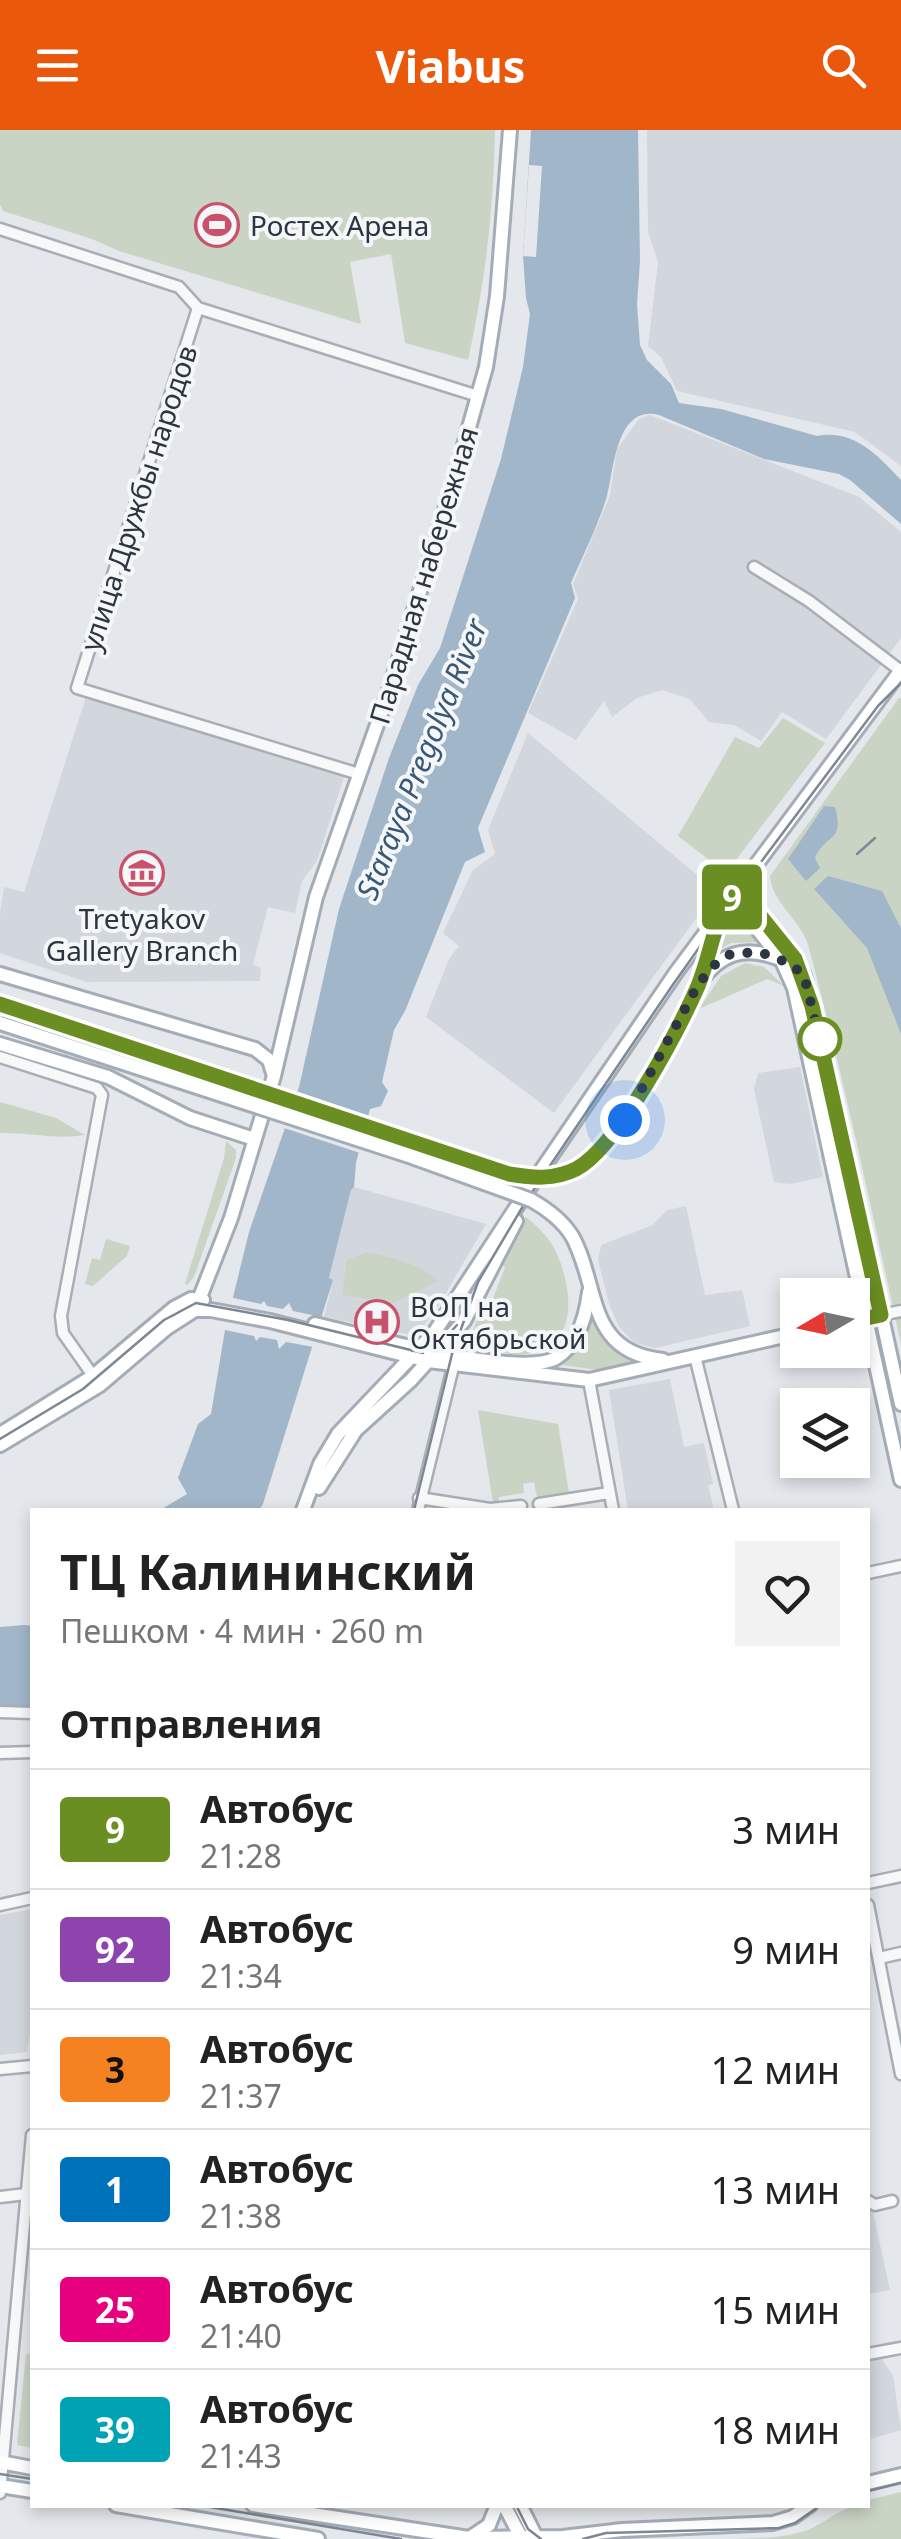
<!DOCTYPE html>
<html lang="ru">
<head>
<meta charset="utf-8">
<style>
	:root { --surface:#fff; --page:#f2f2f2; --text:#222; --muted:#767676; --line:#e0e0e0; --accent:#ea580c }
	body { margin:0; font-family:"Noto Sans",sans-serif; background:var(--page); color:var(--text); height:100vh; display:flex; flex-direction:column; font-size:38px; white-space:nowrap }
	* { box-sizing:border-box; margin:0 }
	p { font-size:32px; color:var(--muted) }
	.icon { flex:none; width:55px; height:55px; fill:none; stroke:currentColor; stroke-width:2; stroke-linecap:round; stroke-linejoin:round }
	.map { position:relative; flex:1; overflow:hidden }
	.details { position:absolute; left:30px; top:1378px; width:840px; height:1000px; display:flex; flex-direction:column; background:var(--surface); border-radius:0px; box-shadow:0 5px 15px #0003 }
	.details>* { flex:none }
	.badge { padding:0 20px; border-radius:8px; font-size:35px; line-height:65px }
	.needle { width:65px; rotate:261deg }
	.fabs { position:absolute; left:780px; top:1148px; display:grid; gap:20px }
	.fabs a { display:grid; place-items:center; width:90px; height:90px; border-radius:0px; background:var(--surface); box-shadow:0 5px 15px #0003; font-size:50px }
	.you { position:absolute; width:50px; height:50px; margin:-25px; border:8px solid #fff; border-radius:50%; background:#1a73e8; box-shadow:0 0 0 15px #1a73e833 }
	.map>.badge { position:absolute; translate:-50% -50%; box-shadow:0 0 0 5px #fff }
	h2 { padding:0 30px; font-size:38px; line-height:90px }
	.round { display:grid; place-items:center; flex:none; width:105px; height:105px; border-radius:0px; background:var(--page) }
	.summary { display:flex; align-items:center; justify-content:space-between; height:170px; padding:0 30px }
	h1 { font-size:48px; font-weight:700; line-height:75px }
	ul { padding:0; list-style:none }
	li { display:flex; align-items:center; gap:30px; height:120px; padding:0 30px; border-top:2px solid var(--line) }
	li div { flex:1 }
	li b { display:block; font-size:38px }
	li em { font-style:normal }
	li .badge { min-width:110px; font-weight:700; text-align:center }
	header { display:flex; justify-content:space-between; align-items:center; height:130px; padding:0 30px; background:var(--accent); color:#fff; font-size:45px; font-weight:700 }
	.map>svg:first-child { display:block }
</style>
</head>
<body>
<header><svg class="icon" aria-label="menu" viewBox="0 0 24 24"><path d="M4 6h16M4 12h16M4 18h16"/></svg>Viabus<svg class="icon" aria-label="search" viewBox="0 0 24 24"><circle cx="10" cy="10" r="6"/><path d="M15 15l6 6"/></svg></header>
<div class="map">
<svg width="901" height="2409" viewBox="0 0 901 2409">
	<rect width="100%" height="100%" fill="#e4e7eb"/>
	<g fill="#d2d6dd">
		<polygon points="647,0 901,0 901,336 855,302 677,261 661,227 648,216 658,133 648,101"/>
		<polygon points="650,285 859,367 901,402 901,508 826,609 782,582 761,611 734,595 709,592 690,569 662,560 637,568 612,587 604,571 576,610 528,583 578,469 573,454 610,365 617,319 639,289"/>
		<polygon points="86,567 344,647 317,731 302,751 295,783 268,777 253,834 261,838 260,851 87,852 0,823 0,783 4,757 24,762"/>
		<polygon points="528,603 716,761 554,983 426,887 449,829 459,816 443,803 473,740 495,724 488,700"/>
		<polygon points="800,937 823,1047 790,1054 774,1052 754,959 758,943"/>
		<polygon points="354,1057 486,1094 440,1173 422,1198 411,1205 324,1187 333,1150 329,1149 351,1059"/>
		<polygon points="686,1076 705,1165 742,1160 750,1196 655,1218 635,1213 619,1197 609,1174 598,1130 601,1115 653,1095 667,1080"/>
		<polygon points="670,1249 684,1317 704,1313 713,1354 708,1355 714,1380 628,1380 609,1260"/>
		<polygon points="32,1779 32,1890 27,1922 0,1925 0,1785"/>
		<polygon points="868,2076 872,2078 890,2160 868,2164"/>
		<polygon points="880,2226 893,2246 901,2300 868,2310 868,2229"/>
	</g>
	<g fill="#cad4c5">
		<path d="M0 0H495C494 78 485 154 468 230L405 213 391 124 350 132 361 194 119 121 92 109 3 81 0 74Z"/>
		<path d="M899 568H901V1214C872 1082 844 949 809 818 802 790 772 774 770 746Z"/>
		<polygon points="783,588 825,613 726,743 678,706 735,607 759,618"/>
		<polygon points="733,787 745,793 760,812 731,813 715,822 724,795"/>
		<polygon points="745,833 764,837 784,856 767,849 699,879 721,846"/>
		<path d="M0 972 56 988 85 1005C56 1010 29 1002 0 1003Z"/>
		<polygon points="226,1011 236,1020 236,1028 194,1147 187,1155 185,1154 224,1028"/>
		<path d="M526 1087C538 1097 549 1107 556 1122 571 1154 580 1209 536 1222 513 1228 489 1220 467 1216L483 1174 490 1176 505 1137 500 1134Z"/>
		<polygon points="106,1109 130,1116 127,1126 93,1156 85,1154 92,1128 100,1130"/>
		<path d="M367 1122C393 1128 418 1133 438 1151L393 1173 342 1165 347 1130Z"/>
		<path d="M591 1188C603 1210 617 1223 641 1232L599 1240 561 1235 585 1208Z"/>
		<polygon points="478,1280 558,1294 569,1363 537,1367 534,1352 523,1354 524,1363 499,1367 499,1373 493,1373"/>
		<polygon points="26,2224 32,2225 32,2318 17,2315"/>
		<path d="M901 2362V2409H730C757 2408 785 2409 810 2399 832 2389 842 2375 868 2375V2370Z"/>
	</g>
	<g fill="#a1b7c9">
		<path d="M531 0H638L640 131 637 174 640 215 647 230 671 254 679 273 721 279 817 306C854 299 877 325 901 350V394L850 350 839 344 764 329 659 285C616 274 614 340 607 366 598 396 583 425 571 453L575 468 478 698 485 722 465 732 405 881 394 900 382 952 388 961 381 976 370 979 356 1033 354 1057 351 1060 329 1148 333 1150 263 1374 259 1380H160L187 1364 178 1348 198 1294 211 1284 225 1200 249 1102 299 957 339 779 389 628 418 555 440 518 501 329 523 237 530 184 526 168 523 126Z"/>
		<path d="M824 676 835 677C845 713 826 703 815 728L820 738 806 751 788 729Z"/>
		<polygon points="828,746 882,761 901,798 901,904 867,818 814,759"/>
		<polygon points="24,1495 32,1496 32,1580 0,1580 0,1497"/>
	</g>
	<g fill="#e4e7eb">
		<polygon points="529,35 542,36 536,127 523,126"/>
		<polygon points="293,960 373,988 363,1024 281,997"/>
		<polygon points="229,1167 261,1174 264,1171 267,1176 283,1179 289,1173 293,1181 326,1188 319,1218 286,1212 279,1219 277,1210 260,1207 256,1211 254,1206 220,1199"/>
	</g>
	<g fill="none" stroke-linecap="round" stroke-linejoin="round">
		<g stroke="#a9aeb5" stroke-width="15">
			<g id="minor">
				<polyline points="0,99 179,157 198,178 478,266"/>
				<polyline points="198,178 77,558 359,644"/>
				<polyline points="754,437 809,471 901,541"/>
				<polyline points="0,927 97,958 102,965 61,1186 63,1203 96,1250"/>
				<polyline points="881,1185 901,1181"/>
				<polyline points="695,1226 733,1380"/>
				<polyline points="589,1250 613,1380"/>
				<polyline points="419,1368 490,1379 521,1376"/>
				<polyline points="539,1374 609,1363"/>
				<polyline points="418,1380 454,1233"/>
				<polyline points="868,1443 901,1436"/>
				<polyline points="0,1582 32,1583"/>
				<polyline points="0,1623 32,1622"/>
				<polyline points="868,1753 901,1746"/>
				<polyline points="0,1775 32,1768"/>
				<polyline points="868,1775 901,1944"/>
				<polyline points="879,1828 901,1823"/>
				<polyline points="0,1939 32,1936"/>
				<polyline points="0,2067 26,2064"/>
				<polyline points="868,2071 875,2075 892,2071"/>
				<polyline points="868,2224 901,2218"/>
				<polyline points="0,2363 32,2005"/>
			</g>
		</g>
		<g stroke="#a4acb6" stroke-width="18">
			<g id="major">
				<polyline points="738,758 795,829 804,846 825,928 901,1274"/>
				<polyline points="732,767 781,829 794,858 901,1350"/>
				<polyline points="0,844 255,919 269,930 273,943"/>
				<polyline points="700,848 714,800"/>
				<path d="M699 853C720 824 743 815 777 828"/>
				<polyline points="0,874 63,895"/>
				<polyline points="0,914 108,947 190,988 254,1009"/>
				<path d="M531 1070C547 1079 562 1090 572 1106 600 1156 585 1222 663 1230"/>
				<polyline points="195,1180 231,1088 274,946 316,767 390,558 452,358 486,237 497,166 510,0"/>
				<path d="M315 1194C361 1205 519 1249 556 1228 579 1214 586 1186 589 1162"/>
				<polyline points="0,1304 93,1246 174,1178 191,1169 203,1170"/>
				<polyline points="0,1315 100,1255 167,1198 195,1180 211,1180 270,1191 428,1231 589,1250 798,1203"/>
				<polyline points="319,1358 356,1300 411,1250 464,1191 516,1091"/>
				<polyline points="303,1380 320,1334 338,1304 434,1203 521,1070 677,841 901,540"/>
				<polyline points="0,2332 32,2338"/>
				<polyline points="868,2353 901,2345"/>
				<polyline points="0,2356 32,2361"/>
				<polyline points="116,2375 318,2409"/>
				<polyline points="253,2375 469,2408 563,2407 622,2400 773,2393 793,2387 810,2375"/>
				<polyline points="504,2375 522,2409"/>
				<polyline points="520,2375 537,2409"/>
				<polyline points="471,2407 489,2395 497,2375"/>
			</g>
		</g>
		<use href="#minor" stroke="#f6f8f9" stroke-width="10"/>
		<use href="#major" stroke="#fff" stroke-width="12"/>
		<g stroke="#7e8894" stroke-width="2.5">
			<polyline points="857,724 875,708"/>
			<polyline points="412,1221 440,1214 457,1195"/>
			<polyline points="0,1309 83,1259 164,1190 196,1173 288,1190 423,1223"/>
			<polyline points="414,1380 452,1224 478,1152 526,1071 672,856 740,760 878,576 901,553"/>
			<polyline points="0,2344 32,2349"/>
			<polyline points="868,2361 901,2353"/>
			<polyline points="198,2375 401,2409"/>
			<polyline points="516,2375 528,2399 541,2409"/>
			<polyline points="583,2409 606,2403 779,2398 795,2393 821,2375"/>
		</g>
		<g stroke="#a4acb6" stroke-width="18" stroke-linecap="butt">
			<g id="major-bridge">
				<polyline points="0,893 412,1027 531,1070"/>
				<path d="M63 895 509 1044C533 1048 554 1050 577 1038 624 1014 674 902 699 853"/>
			</g>
		</g>
		<use href="#major-bridge" stroke="#fff" stroke-width="12"/>
	</g>
	<g fill="none" stroke-linecap="round" stroke-linejoin="round">
		<g stroke="#fff" stroke-width="22">
			<path id="line" d="M0 874 509 1044C533 1048 554 1050 576 1039 617 1018 679 899 698 856 714 816 710 796 738 758L795 829 812 876 881 1185 852 1191"/>
		</g>
		<use href="#line" stroke="#6b8e23" stroke-width="15"/>
		<polyline stroke="#2c3643" stroke-width="10" stroke-dasharray="0 18" points="625,990 699,853 719,830 731,824 760,822 791,834 804,846 820,909"/>
	</g>
	<defs>
		<g id="stadium-ring" transform="scale(2.25)"><circle r="9.5" fill="#f4f6f8" stroke="#c8516c" stroke-width="1.5"/><path d="M0-5a6.5 5 0 1 0 0 10a6.5 5 0 1 0 0-10ZM-3.5-1.8h7v3.6h-7Z" fill="#c8516c"/></g>
		<g id="museum-ring" transform="scale(2.25)"><circle r="9.5" fill="#f4f6f8" stroke="#c8516c" stroke-width="1.5"/><path d="M0-6L6-3V-2H-6V-3ZM-5-1h2V3h-2ZM-1-1h2V3h-2ZM3-1h2V3H3ZM-6 4H6V6H-6Z" fill="#c8516c"/></g>
		<g id="hospital-ring" transform="scale(2.25)"><circle r="9.5" fill="#f4f6f8" stroke="#c8516c" stroke-width="1.5"/><path d="M-5-5h3v3.5h4V-5h3V5h-3V1.5h-4V5h-3Z" fill="#c8516c"/></g>
	</defs>
	<g fill-rule="evenodd">
		<use href="#stadium-ring" x="217" y="95"/>
		<use href="#museum-ring" x="142" y="743"/>
		<use href="#hospital-ring" x="377" y="1192"/>
	</g>
	<circle fill="#fff" stroke="#6b8e23" stroke-width="5" cx="820" cy="909" r="20"/>
	<g text-anchor="middle" dominant-baseline="central" stroke-width="8" stroke-linejoin="round" paint-order="stroke">
		<g font-size="28" fill="#2c3643" stroke="#f4f6f8" text-anchor="start">
			<text x="250" y="95">Ростех Арена</text>
			<text x="142" y="788" text-anchor="middle">Tretyakov<tspan x="142" dy="32">Gallery Branch</tspan></text>
			<text x="410" y="1176">ВОП на<tspan x="410" dy="32">Октябрьской</tspan></text>
		</g>
		<g font-size="28" fill="#2c3643" stroke="#f4f6f8">
			<text transform="translate(138 368) rotate(-72)">улица Дружбы народов</text>
			<text transform="translate(423 445) rotate(-73)">Парадная набережная</text>
		</g>
		<g font-size="30" font-style="italic" fill="#385875" stroke="#f4f6f8">
			<text transform="translate(421 629) rotate(-68)">Staraya Pregolya River</text>
		</g>
	</g>
</svg>
<div class="fabs">
<a><svg class="needle" viewBox="-14 -14 28 28"><path d="M0-13l5 13h-10z" fill="#e53935"/><path d="M0 13l5-13h-10z" fill="#767676"/></svg></a>
<a><svg class="icon" aria-label="layers" viewBox="0 0 24 24"><path d="M12 4l9 5-9 5-9-5zM3 14l9 5 9-5"/></svg></a>
</div>
<div class="you" style="left:625px;top:990px"></div>
<b class="badge" style="left:732px;top:767px;background:#6b8e23;color:#fff">9</b>
<section class="details">
<div class="summary"><div><h1>ТЦ Калининский</h1><p>Пешком · 4 мин · 260 m</p></div><a class="round"><svg class="icon" aria-label="heart" viewBox="0 0 24 24"><path d="M12 20l-8-8c-3-5 5-10 8-4 3-6 11-1 8 4z"/></svg></a></div>
<h2>Отправления</h2>
<ul>
<li><span class="badge" style="background:#6b8e23;color:#fff">9</span><div><b>Автобус</b><p>21:28</p></div><em>3 мин</em></li>
<li><span class="badge" style="background:#8e44ad;color:#fff">92</span><div><b>Автобус</b><p>21:34</p></div><em>9 мин</em></li>
<li><span class="badge" style="background:#f58220;color:#111">3</span><div><b>Автобус</b><p>21:37</p></div><em>12 мин</em></li>
<li><span class="badge" style="background:#0072bc;color:#fff">1</span><div><b>Автобус</b><p>21:38</p></div><em>13 мин</em></li>
<li><span class="badge" style="background:#e6007e;color:#fff">25</span><div><b>Автобус</b><p>21:40</p></div><em>15 мин</em></li>
<li><span class="badge" style="background:#00a3b4;color:#fff">39</span><div><b>Автобус</b><p>21:43</p></div><em>18 мин</em></li>
</ul>
</section>
</div>
</body>
</html>
